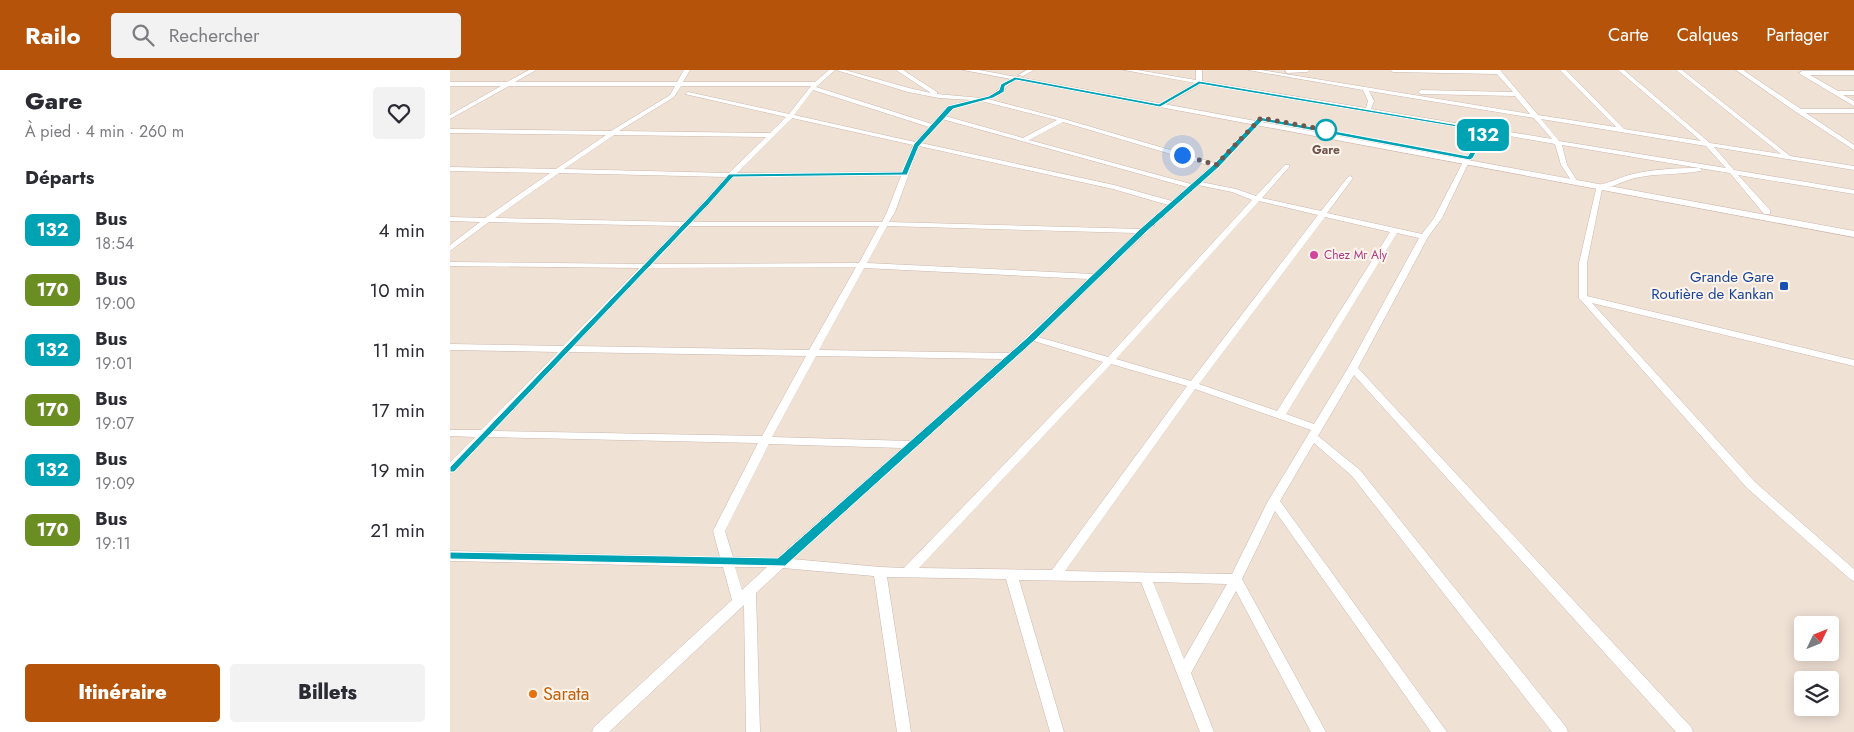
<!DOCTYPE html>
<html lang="fr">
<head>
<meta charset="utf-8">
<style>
	:root { --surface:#fff; --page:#f2f2f3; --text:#2b2b33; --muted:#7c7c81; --accent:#b45309 }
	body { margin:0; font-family:Jost,sans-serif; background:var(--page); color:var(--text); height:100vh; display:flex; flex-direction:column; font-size:19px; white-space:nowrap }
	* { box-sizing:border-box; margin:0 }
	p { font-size:16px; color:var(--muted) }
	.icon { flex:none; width:28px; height:28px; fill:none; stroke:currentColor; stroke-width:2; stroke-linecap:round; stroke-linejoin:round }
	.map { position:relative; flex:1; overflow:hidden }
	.side { display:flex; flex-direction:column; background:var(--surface); width:450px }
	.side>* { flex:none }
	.badge { padding:0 10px; border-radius:8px; font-size:18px; line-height:32px }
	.needle { width:32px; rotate:47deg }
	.fabs { position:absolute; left:1344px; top:546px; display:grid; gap:10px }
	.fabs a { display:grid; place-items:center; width:45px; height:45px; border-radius:5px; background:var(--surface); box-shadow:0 2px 12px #0003; font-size:25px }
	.you { position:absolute; width:25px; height:25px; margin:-12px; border:4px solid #fff; border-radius:50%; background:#1a73e8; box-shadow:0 0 0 8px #1a73e833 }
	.map>.badge { position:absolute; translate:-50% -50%; box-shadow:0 0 0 2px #fff }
	h2 { padding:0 25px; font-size:19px; line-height:45px }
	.round { display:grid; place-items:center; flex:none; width:52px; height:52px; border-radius:5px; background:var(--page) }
	.head { display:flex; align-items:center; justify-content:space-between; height:85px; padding:0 25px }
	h1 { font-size:24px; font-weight:800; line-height:38px }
	.action { display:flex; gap:10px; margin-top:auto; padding:10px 25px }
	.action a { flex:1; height:58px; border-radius:5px; background:var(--accent); color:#fff; font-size:20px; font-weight:800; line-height:58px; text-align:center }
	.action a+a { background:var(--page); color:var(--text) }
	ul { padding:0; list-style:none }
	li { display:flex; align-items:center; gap:15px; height:60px; padding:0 25px }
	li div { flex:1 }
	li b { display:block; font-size:19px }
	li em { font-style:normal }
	li .badge { min-width:55px; font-weight:700; text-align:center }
	header { display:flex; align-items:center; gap:30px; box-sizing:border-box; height:70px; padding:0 25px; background:var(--accent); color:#fff }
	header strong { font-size:24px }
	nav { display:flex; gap:28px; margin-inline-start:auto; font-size:18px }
	.search { width:350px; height:45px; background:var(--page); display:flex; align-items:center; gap:12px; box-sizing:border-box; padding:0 18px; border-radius:5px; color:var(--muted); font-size:19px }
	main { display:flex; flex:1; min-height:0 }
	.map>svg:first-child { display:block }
</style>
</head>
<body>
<header>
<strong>Railo</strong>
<div class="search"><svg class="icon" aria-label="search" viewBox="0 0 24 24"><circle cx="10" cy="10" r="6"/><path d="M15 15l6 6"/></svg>Rechercher</div>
<nav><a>Carte</a><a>Calques</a><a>Partager</a></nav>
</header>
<main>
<section class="side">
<div class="head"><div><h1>Gare</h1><p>À pied · 4 min · 260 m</p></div><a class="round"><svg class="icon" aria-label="heart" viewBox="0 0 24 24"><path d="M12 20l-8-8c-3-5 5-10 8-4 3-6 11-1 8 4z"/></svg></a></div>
<h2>Départs</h2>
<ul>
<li><span class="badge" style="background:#00a3b4;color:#fff">132</span><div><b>Bus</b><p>18:54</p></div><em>4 min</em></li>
<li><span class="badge" style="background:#6b8e23;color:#fff">170</span><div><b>Bus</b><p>19:00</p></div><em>10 min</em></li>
<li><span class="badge" style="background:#00a3b4;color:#fff">132</span><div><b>Bus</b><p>19:01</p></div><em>11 min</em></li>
<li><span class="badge" style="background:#6b8e23;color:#fff">170</span><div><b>Bus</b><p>19:07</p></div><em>17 min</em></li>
<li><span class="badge" style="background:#00a3b4;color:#fff">132</span><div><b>Bus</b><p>19:09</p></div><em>19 min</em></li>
<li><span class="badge" style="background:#6b8e23;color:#fff">170</span><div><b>Bus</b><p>19:11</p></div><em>21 min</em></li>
</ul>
<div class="action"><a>Itinéraire</a><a>Billets</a></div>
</section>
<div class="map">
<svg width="1404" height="662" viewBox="0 0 1404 662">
	<rect width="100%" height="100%" fill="#faf0e6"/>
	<path fill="#f0e1d5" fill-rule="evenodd" d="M0 0H1404V662H0ZM1352 555H1380V582H1352ZM1352 610H1380V638H1352Z"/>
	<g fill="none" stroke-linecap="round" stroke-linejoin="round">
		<g stroke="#cab7ad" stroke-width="1">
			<g id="minor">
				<path d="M79 0H86L65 12H227L234 0H240L233 12H365L379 0H385L366 17 482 54 498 36 521 30 489 28 458 22 386 0H395L459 18 481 23 446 0H453L487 22V24L531 28 539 26 549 19 551 15 565 6 567 7V9L556 17 554 21 538 29 614 49 765 93 808 50 811 52 751 112 786 119 806 126 835 95H839V97L812 128 871 141 898 107 900 106 903 108 877 143 972 164 984 148 1013 92 1018 91 1019 92 992 148 978 167 908 298 1241 657 1243 662H1226L904 305 868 366 910 400 1116 657 1118 662H1102L902 406 864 373 830 431 997 662H981L825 441 792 509 876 662H861L786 521 741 603 764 662H750L691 512 569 510 614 662H600L556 509 437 507 461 662H447L424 506 333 498 306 523 310 662H296L294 535 159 662H142L144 657 282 530 273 497 0 491V481L270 487 263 461 308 373 37 367 4 402 0 403V392L25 367 0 366V360H31L108 282 0 280V274L113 276 189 198 0 196V192L194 194 230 156 39 152 0 181V175L30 152 0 151V147L35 148 100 103 0 101V97L106 99 156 65 0 63V59L161 61 220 25 225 16H59L0 49V45L51 16H0V12H57ZM231 16H361L339 44 238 22 235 24 336 47 320 63 169 61 224 27ZM363 20 479 57 465 72 344 45ZM531 31 607 50 573 68 495 46 502 38ZM342 48 463 75 453 102 287 103ZM492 49 737 117 722 131 664 115 471 73ZM613 52 761 96 741 114 579 70ZM164 65 316 67 279 103 114 99ZM469 76 663 119 718 135 691 159 439 152 445 142ZM109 103 276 107 235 152 45 148ZM451 106 437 142 432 152H243L283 107ZM748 115 782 122 802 130 658 287 588 267 696 163ZM809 131 868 145 741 311 666 289ZM875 147 940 162 827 341 749 314ZM239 156H429L409 193 203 194ZM437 156 686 163 643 204 417 193ZM947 163 969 168 898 298 864 354 836 344ZM406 197 359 280 124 276 198 198ZM414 198 638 209 559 283 369 280ZM584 271 653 292 454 498 430 497 342 489ZM119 282 356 286 312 366 43 361ZM366 286 553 289 460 371 322 367ZM661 294 737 316 602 500 469 498ZM745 319 861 360 818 431 782 504 615 501ZM319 374 452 378 327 488 283 487 275 461ZM285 497H317L292 520ZM703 512 777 514 734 589Z"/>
				<polygon points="577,0 584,0 573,6 568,5"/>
				<path d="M674 0H687L746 10V0H752V11L916 38 918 31 913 20 798 0H811L1080 44 1065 26 971 24 968 22 971 20 1063 22 1047 4 943 2 940 0H1050L1088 45 1166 57 1110 0H1116L1174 59 1251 71 1168 0H1174L1260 73 1331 84 1226 0H1232L1340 86 1404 96V100L1264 77 1284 100 1404 120V124L1288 105 1320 140V144H1314L1280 103 1249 98 1252 100 1251 101C1229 105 1207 103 1185 108 1176 110 1158 119 1152 119L1137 193V226L1404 290V296L1142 233 1305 412 1404 499V511L1400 509 1297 418 1129 228V193L1147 115C1158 114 1170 107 1183 104 1204 99 1227 98 1249 98L1112 75 1117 95 1128 112 1125 114 1123 113 1111 95 1105 74 1037 62 1023 88 1020 90 1017 88 1031 61 751 14 710 38 707 36 708 35 745 13ZM919 21 1084 48 1102 69 921 39 924 31ZM1091 49 1256 76 1276 98 1109 71Z"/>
				<polygon points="835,0 860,0 857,2 837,3"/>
				<polygon points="1286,0 1293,0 1351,39 1404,39 1404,43 1356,43 1404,75 1404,80 1346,42"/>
				<polygon points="1352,1 1404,1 1404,5 1360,5 1388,21 1404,21 1404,25 1393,25 1404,31 1404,36 1350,4 1349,3"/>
			</g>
		</g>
		<g stroke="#ceb8ae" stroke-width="1">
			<polygon id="secondary" points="513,0 529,0 1404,161 1404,167"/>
		</g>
		<use href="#minor" fill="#fff" fill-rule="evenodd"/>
		<use href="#secondary" fill="#fff" fill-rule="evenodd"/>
	</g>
	<polygon fill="#00a3b4" stroke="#fff" points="565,7 709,34 749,11 1038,60 1023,88 1020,90 812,51 769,97 695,163 585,270 335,496 0,489 0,482 328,488 579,266 690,159 764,94 809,47 1018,86 1031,61 750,14 710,37 566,10 555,16 554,22 543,28 503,39 469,76 457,105 283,107 259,134 4,402 0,402 0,397 254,132 279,104 452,102 464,74 498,36 539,26 549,20 551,14"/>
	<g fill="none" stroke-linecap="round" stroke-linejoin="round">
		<polyline stroke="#70564d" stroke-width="5" stroke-dasharray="0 9" points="732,85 766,95 811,48 882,61 876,60"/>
	</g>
	<circle fill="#fff" stroke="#00a3b4" stroke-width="2.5" cx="876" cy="60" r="10"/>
	<circle fill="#d1479c" stroke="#fdf4eb" stroke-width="2" cx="864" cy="185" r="5"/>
	<rect fill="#1a4fb4" stroke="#fdf4eb" stroke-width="2" x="1329" y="211" width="10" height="10" rx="2.5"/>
	<circle fill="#e8710a" stroke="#fdf4eb" stroke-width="2" cx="83" cy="624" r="5"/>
	<g text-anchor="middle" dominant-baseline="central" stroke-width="4" stroke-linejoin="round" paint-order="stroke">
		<g font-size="12" font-weight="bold" fill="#70564d" stroke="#fdf4eb">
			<text x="876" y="80">Gare</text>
		</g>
		<g font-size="12" fill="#b23c85" stroke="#fdf4eb" text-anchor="start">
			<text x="874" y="185">Chez Mr Aly</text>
		</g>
		<g font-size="15" fill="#164399" stroke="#fdf4eb" text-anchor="end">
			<text x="1324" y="207">Grande Gare<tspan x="1324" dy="17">Routière de Kankan</tspan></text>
		</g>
		<g font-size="18" fill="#c56008" stroke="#fdf4eb" text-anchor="start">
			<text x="93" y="624">Sarata</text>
		</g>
	</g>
</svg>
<div class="fabs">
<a><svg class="needle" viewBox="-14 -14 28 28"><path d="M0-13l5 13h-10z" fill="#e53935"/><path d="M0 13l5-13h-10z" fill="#7c7c81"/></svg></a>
<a><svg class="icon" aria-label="layers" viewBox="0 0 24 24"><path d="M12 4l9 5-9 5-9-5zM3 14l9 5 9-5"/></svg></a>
</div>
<div class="you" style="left:732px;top:85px"></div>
<b class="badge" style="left:1033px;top:65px;background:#00a3b4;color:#fff">132</b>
</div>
</main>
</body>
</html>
